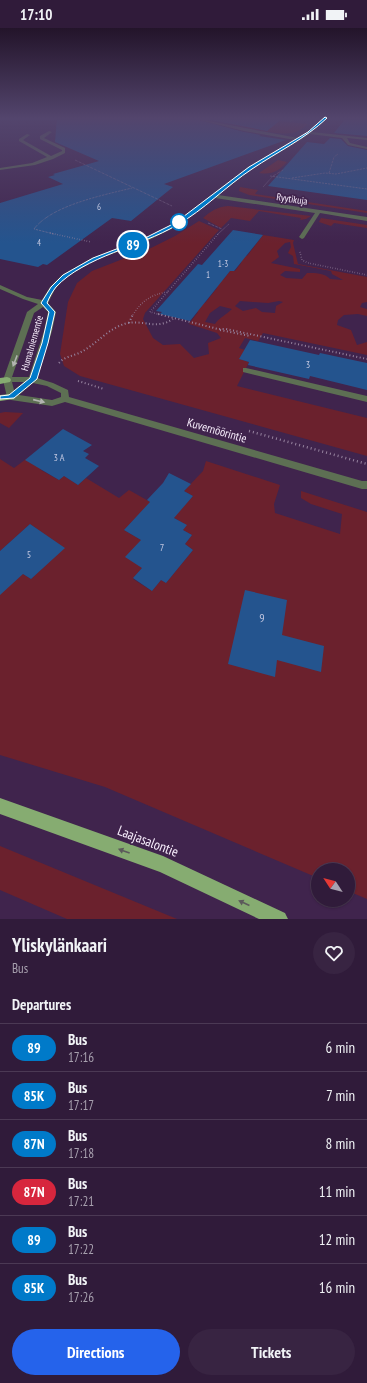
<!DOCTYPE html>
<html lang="en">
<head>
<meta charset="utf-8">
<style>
	:root { --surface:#301b3a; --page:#382442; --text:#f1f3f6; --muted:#a8a1af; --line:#4b3954; --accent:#2563eb }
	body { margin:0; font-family:"PT Sans Narrow",sans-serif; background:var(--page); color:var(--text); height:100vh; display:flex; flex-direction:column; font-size:15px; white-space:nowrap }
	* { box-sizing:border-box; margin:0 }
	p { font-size:13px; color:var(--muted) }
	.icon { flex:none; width:22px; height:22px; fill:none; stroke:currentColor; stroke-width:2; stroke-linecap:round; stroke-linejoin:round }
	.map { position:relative; height:891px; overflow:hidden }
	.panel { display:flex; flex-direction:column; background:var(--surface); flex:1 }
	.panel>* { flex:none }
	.badge { padding:0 8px; border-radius:13px; font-size:14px; line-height:26px }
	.needle { width:26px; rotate:306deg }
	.tools { position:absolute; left:311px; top:835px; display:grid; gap:8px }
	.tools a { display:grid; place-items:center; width:44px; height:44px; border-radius:50%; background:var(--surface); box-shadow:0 1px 3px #0004,0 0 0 1px var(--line); font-size:20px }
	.map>.badge { position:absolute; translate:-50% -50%; box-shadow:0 0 0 2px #fff }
	h2 { padding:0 12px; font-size:15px; line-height:36px }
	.round { display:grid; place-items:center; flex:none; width:42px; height:42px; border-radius:21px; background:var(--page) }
	.summary { display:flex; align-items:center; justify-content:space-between; height:68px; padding:0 12px }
	h1 { font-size:19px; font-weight:800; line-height:30px }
	.primary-button { display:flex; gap:8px; margin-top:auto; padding:8px 12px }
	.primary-button a { flex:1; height:46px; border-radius:24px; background:var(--accent); color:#fff; font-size:16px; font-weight:800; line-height:46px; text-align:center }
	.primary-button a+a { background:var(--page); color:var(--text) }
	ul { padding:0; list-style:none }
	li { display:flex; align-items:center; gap:12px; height:48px; padding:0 12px; border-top:1px solid var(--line) }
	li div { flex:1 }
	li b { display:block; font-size:15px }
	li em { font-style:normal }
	li .badge { min-width:44px; font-weight:700; text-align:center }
	.status { display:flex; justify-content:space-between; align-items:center; height:28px; padding:0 20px; background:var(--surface); direction:ltr }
	.status svg { height:11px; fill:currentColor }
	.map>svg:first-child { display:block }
</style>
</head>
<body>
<div class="status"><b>17:10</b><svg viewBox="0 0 49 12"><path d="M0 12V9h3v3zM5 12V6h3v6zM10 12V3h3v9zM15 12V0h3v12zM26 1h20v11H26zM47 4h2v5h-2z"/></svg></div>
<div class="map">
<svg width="367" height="891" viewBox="0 0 367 891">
	<rect width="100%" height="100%" fill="#40244d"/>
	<g fill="#6b212d" fill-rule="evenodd">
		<path d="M207 90H253L308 96C303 100 298 104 292 105 272 108 227 95 207 90Z"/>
		<path d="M278 132 287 134C278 143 273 147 259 145Z"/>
		<polygon points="240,159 258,162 255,166 367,183 367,185 249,167 239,163"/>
		<path d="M228 178 311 188 306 191 300 192 301 190 259 183 250 193 231 190 221 200 203 190C211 183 217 179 228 178Z"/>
		<polygon points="321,190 367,197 367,200 334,195 331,198 319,194"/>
		<path d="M199 193 219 202 145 285 143 291 153 310 163 317 180 316 194 330 209 326 208 315 221 310 217 305 189 296 198 284 194 283 200 274 205 275 217 260 219 251 223 252 230 243H235L241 235 243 227 247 228 263 207 294 212 293 215 298 236 367 249V274L362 275 360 279 367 281V288L358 286 344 287 338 292 337 297 351 302 357 317 367 314V327L263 305 258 313 245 310 239 320 245 322 240 331 249 334 237 358 367 390V428L80 348 64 338 60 326 68 274 77 255 92 243 151 220 175 208ZM290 214 291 219 288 225 293 228 294 236 331 243 332 246 343 252 330 251C325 245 315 245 307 245L302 251 286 250 280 247 285 243 300 244V241L271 235 279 229 277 223 285 215ZM240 273 268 275 279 273 283 274 276 278 275 285 262 284 256 280 243 283 235 278ZM220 278 232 281C226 287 220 289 215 296L205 294 210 285Z"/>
		<polygon points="5,384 23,385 9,400 0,395 0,385"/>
		<path d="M30 428 41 442 59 452 64 448 78 457 86 450 119 470 129 462 175 488 193 468 184 463 203 443 206 433 280 457 274 476 275 485 340 506 342 486 311 476 301 470V463L367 484V871L348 863V842H318V850L105 759 0 727V549L23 546 31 551 64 520 30 496 0 523V431L14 440ZM145 480 168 486 186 497 183 502 192 507 185 516 193 522 166 555 161 552 152 563 133 551 142 540 141 512 124 502Z"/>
		<polygon points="0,818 177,891 67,891 0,862"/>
	</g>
	<g fill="#24548e">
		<polygon points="57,90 191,90 244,104 261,107 259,108 286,112 164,156 173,159 131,193 112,190 47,237 43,236 38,239 0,231 0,175 63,156 48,149 55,147 53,146 99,133 55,114"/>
		<polygon points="200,90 283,90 267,103"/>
		<polygon points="346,90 367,90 367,108 334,105"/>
		<polygon points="330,110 341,111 348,118 367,122 367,172 268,158 307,114 324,116"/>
		<polygon points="233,202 263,207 234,243 230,243 190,293 160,286 162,284 156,283 198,236 202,237"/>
		<polygon points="250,312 319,327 320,325 367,335 367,362 310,348 309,351 248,337 249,334 239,331"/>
		<polygon points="63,401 92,417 83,423 89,426 85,430 99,438 78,457 64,448 59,452 25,432"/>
		<polygon points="169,445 191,456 184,463 193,468 174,490 187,497 183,502 192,507 185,516 193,522 166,555 161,552 152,563 133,550 142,540 125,529 141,512 124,502 150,474 147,472 163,455"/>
		<polygon points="30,496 65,520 31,551 23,546 0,567 0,523"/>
		<polygon points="245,562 287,572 282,607 324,618 321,644 277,632 275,649 228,636"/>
	</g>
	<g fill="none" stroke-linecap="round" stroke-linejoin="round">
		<g stroke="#96839f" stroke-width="1" stroke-dasharray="0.5 1" stroke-linecap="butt">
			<polyline points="75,132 172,178"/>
			<polyline points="329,145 334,129 338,126"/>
			<polyline points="270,148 367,161"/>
			<polyline points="292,150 325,145 336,146 367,140"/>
			<polyline points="263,159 273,148 283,142"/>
			<polyline points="208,195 222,201"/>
			<path d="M54 206 34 201C52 177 104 167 132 160"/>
			<polyline points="218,206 229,196"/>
		</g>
		<g stroke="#96839f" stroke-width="1.5" stroke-dasharray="0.5 2" stroke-linecap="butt">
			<polyline points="50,205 91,214"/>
			<polyline points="300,224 302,232 308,235 367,247"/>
			<path d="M133 287C141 273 152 266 168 264"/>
			<polyline points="162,287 150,284 219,205"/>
		</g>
		<g stroke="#96839f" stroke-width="2" stroke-dasharray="1 2.5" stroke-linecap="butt">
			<polyline points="158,286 218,301 226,301 367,331"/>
			<polyline points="129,295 133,286"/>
			<polyline points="220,302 250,308"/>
			<path d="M59 335C65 328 74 328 81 324 97 316 109 299 128 295 145 292 156 302 173 291"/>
			<polyline points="78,353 104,361"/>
		</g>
		<polyline stroke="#96839f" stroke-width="2.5" stroke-dasharray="1 3" stroke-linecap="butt" points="249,403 367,436"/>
		<g fill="#5d6f53" fill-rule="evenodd">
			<path d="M192 90 298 110 308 104 324 90H328L312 104 367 110V112L347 110 350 115 367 119V121L348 117 342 110 310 106 252 141 218 167 367 189V193L320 185 304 210 302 211 299 209 315 185 215 170 179 197 149 212 96 232 66 249 55 261 48 275 56 284 52 303 37 350 53 355 68 362 69 369 362 453H367V461H362L65 374 52 378 11 372 7 369 3 352 27 284 38 276 23 271 0 261V257L27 269 42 272 50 259 62 247 92 230 145 210 175 195 248 139 295 112 244 103ZM43 279 48 284 44 303 29 349H12L34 285ZM12 354H24L14 362ZM33 355 47 358 61 365V369L52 372 19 367Z"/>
			<polygon points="293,90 297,90 290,94 290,92"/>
			<polygon points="49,103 52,104 44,110 65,120 65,125 53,131 35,137 0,142 0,140 32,135 47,129 19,113 19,111 27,106 30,107 23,112 51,128 62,123 62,122 40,111 40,108"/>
			<polygon points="243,340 246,340 367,368 367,374 243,344"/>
		</g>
		<g fill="#86ac71" fill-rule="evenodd">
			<polygon points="7,349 10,350 11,352 10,354 0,356 0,350"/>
			<polygon points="11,366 15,369 14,371 0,373 0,367"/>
			<polygon points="0,770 163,828 285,885 288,891 259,891 160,844 0,786"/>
		</g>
	</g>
	<defs><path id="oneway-solid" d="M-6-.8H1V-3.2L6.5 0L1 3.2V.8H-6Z"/></defs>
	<g fill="#b2b4b0">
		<use href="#oneway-solid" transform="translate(15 333) rotate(111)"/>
		<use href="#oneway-solid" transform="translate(39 373) rotate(13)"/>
	</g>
	<g fill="#5c5a5b">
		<use href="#oneway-solid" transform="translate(124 823) rotate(-160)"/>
		<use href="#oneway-solid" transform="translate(244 875) rotate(-155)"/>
	</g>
	<linearGradient id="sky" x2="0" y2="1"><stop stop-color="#23142a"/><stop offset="0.42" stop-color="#53456d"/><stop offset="1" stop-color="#53456d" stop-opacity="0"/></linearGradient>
	<rect width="367" height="215" fill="url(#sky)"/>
	<path fill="#007ac9" stroke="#fff" d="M325 89 327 90C305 111 277 124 252 141 226 158 204 182 177 197 140 219 85 228 56 259 52 264 49 270 47 275L55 284 48 315 37 351 14 370 0 371V368L9 367 30 350 42 315 49 284 41 275 51 259 63 247 93 230 145 210 175 195 249 139 308 104Z"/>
	<circle fill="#fff" stroke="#007ac9" stroke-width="2" cx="179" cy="194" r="8"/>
	<g text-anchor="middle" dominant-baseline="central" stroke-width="3.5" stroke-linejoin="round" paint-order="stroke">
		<g font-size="9" fill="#c2c7e0">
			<text x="99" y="178">6</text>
			<text x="39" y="214">4</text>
			<text x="223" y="235">1-3</text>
			<text x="208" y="246">1</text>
		</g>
		<g font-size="10" fill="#f7edfc" stroke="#40244d">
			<text transform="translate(292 171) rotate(9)">Ryytikuja</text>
			<text transform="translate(32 315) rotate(-74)">Humalniementie</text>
		</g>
		<g font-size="10" fill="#c2c7e0">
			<text x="308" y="336">3</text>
			<text x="59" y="429">3 A</text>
			<text x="162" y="519">7</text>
			<text x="29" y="526">5</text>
		</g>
		<g font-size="12" fill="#f7edfc" stroke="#40244d">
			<text transform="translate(217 402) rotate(16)">Kuvernöörintie</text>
		</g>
		<g font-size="12" fill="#c2c7e0">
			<text x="262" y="589">9</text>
		</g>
		<g font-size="14" fill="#f7edfc" stroke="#40244d">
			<text transform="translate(148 813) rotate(21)">Laajasalontie</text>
		</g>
	</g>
</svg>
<div class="tools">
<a><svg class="needle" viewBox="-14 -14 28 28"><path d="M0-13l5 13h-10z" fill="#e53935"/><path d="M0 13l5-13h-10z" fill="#a8a1af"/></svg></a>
</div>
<b class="badge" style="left:133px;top:217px;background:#007ac9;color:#fff">89</b>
</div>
<section class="panel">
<div class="summary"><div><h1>Yliskylänkaari</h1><p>Bus</p></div><a class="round"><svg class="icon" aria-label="heart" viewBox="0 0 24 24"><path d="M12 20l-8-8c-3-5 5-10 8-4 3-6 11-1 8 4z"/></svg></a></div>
<h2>Departures</h2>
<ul>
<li><span class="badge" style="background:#007ac9;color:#fff">89</span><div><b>Bus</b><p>17:16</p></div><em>6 min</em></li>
<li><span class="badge" style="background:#007ac9;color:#fff">85K</span><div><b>Bus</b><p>17:17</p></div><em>7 min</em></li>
<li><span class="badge" style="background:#007ac9;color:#fff">87N</span><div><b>Bus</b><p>17:18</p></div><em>8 min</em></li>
<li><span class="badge" style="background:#d7263d;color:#fff">87N</span><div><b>Bus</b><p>17:21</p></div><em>11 min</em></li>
<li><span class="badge" style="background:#007ac9;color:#fff">89</span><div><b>Bus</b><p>17:22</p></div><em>12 min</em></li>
<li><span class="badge" style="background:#007ac9;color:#fff">85K</span><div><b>Bus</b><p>17:26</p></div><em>16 min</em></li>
</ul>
<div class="primary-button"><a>Directions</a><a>Tickets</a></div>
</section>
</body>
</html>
